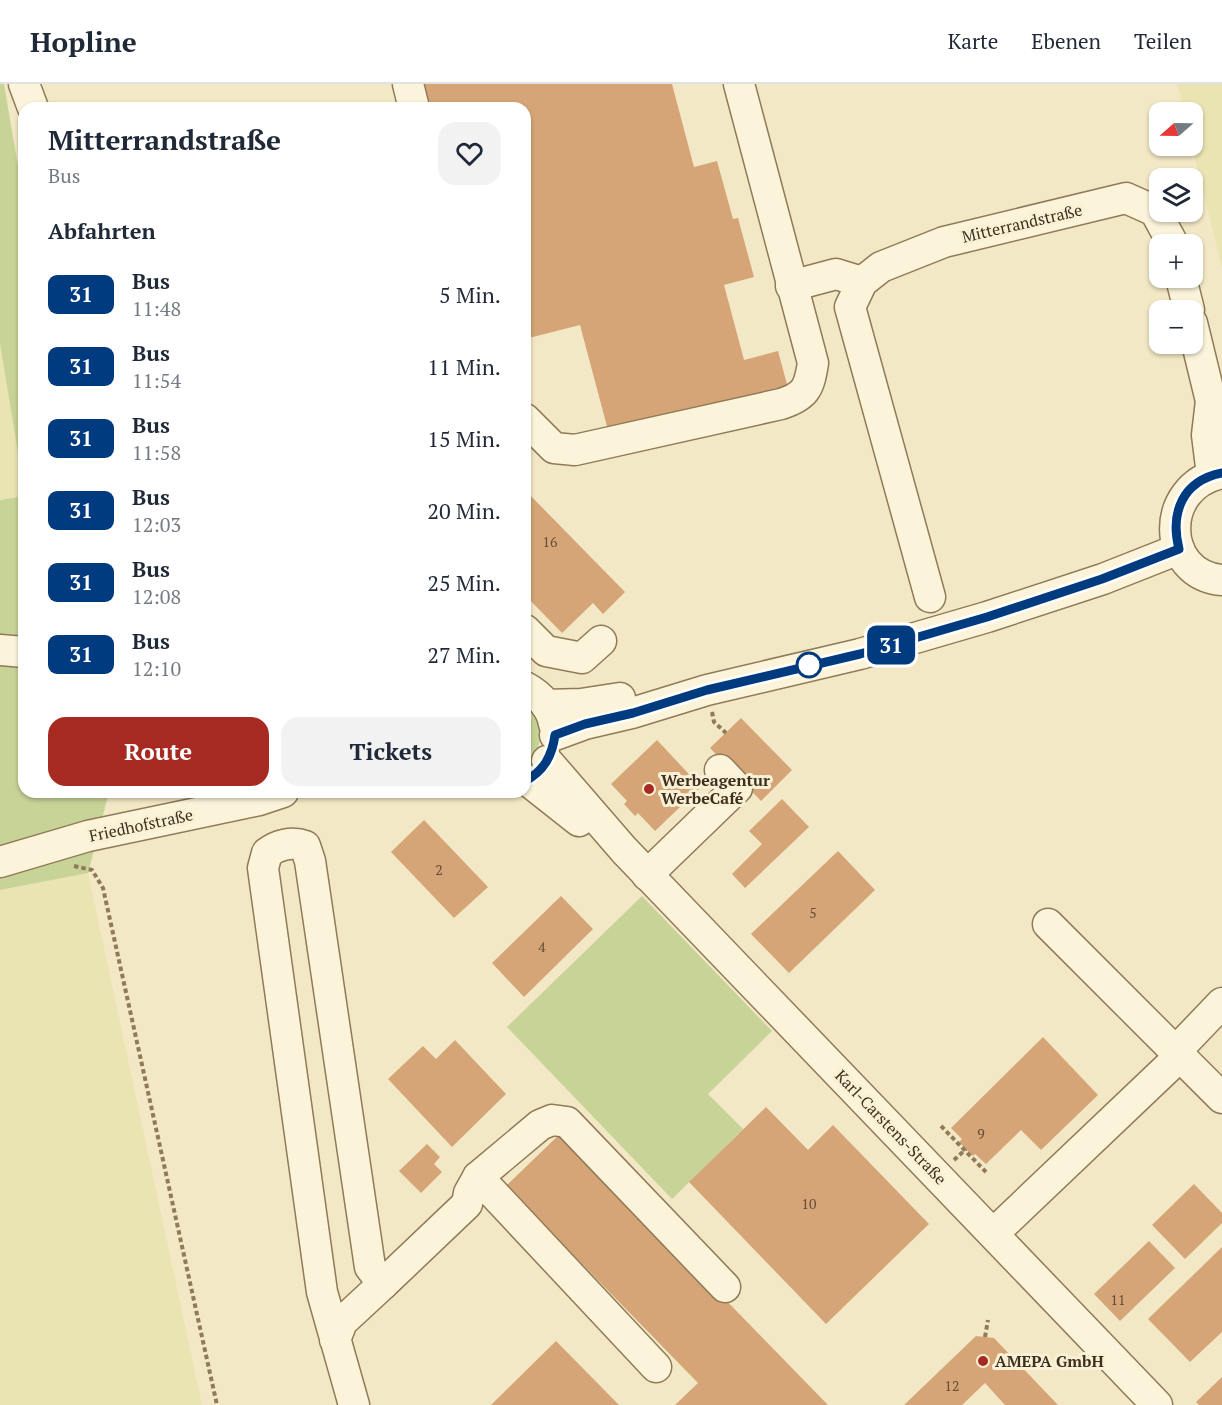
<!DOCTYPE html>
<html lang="de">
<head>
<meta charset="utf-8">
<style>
	:root { --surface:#fff; --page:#f2f2f3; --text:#1f2937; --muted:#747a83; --line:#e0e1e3; --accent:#a62a22 }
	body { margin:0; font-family:"PT Serif",serif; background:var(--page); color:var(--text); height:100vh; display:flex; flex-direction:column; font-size:22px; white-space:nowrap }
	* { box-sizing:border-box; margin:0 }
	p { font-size:20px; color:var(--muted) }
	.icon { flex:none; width:33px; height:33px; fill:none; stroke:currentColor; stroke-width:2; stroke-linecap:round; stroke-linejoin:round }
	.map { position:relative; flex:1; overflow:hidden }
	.panel { position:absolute; left:18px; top:18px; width:513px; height:696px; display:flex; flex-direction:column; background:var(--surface); border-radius:18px; box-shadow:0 2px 4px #0004 }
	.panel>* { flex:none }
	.badge { padding:0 12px; border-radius:9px; font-size:21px; line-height:39px }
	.needle { width:39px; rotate:250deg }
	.tools { position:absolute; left:1149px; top:18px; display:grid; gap:12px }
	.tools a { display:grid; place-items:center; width:54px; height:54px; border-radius:12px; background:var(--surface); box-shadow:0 2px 4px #0004; font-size:30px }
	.map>.badge { position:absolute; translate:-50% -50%; box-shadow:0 0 0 3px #fff }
	h2 { padding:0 30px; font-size:22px; line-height:54px }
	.round { display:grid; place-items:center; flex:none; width:63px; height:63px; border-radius:18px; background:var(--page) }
	.headline { display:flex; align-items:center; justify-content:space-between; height:102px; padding:0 30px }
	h1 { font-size:28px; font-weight:600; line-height:45px }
	.button { display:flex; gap:12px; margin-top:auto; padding:12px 30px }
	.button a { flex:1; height:69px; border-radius:18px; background:var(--accent); color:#fff; font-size:24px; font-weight:600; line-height:69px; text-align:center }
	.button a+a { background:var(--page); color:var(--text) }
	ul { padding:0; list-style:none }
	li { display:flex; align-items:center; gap:18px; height:72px; padding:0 30px }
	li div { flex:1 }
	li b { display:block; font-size:22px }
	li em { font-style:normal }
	li .badge { min-width:66px; font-weight:700; text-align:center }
	header { display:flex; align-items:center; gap:36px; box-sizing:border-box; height:84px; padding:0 30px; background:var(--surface); border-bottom:2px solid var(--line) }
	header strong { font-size:28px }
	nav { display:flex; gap:33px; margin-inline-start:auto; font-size:21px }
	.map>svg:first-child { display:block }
</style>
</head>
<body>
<header>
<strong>Hopline</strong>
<nav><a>Karte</a><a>Ebenen</a><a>Teilen</a></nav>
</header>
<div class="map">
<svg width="1222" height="1321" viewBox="0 0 1222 1321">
	<rect width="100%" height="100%" fill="#f3e8c5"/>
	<g fill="#e9e4b1">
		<polygon points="1177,0 1222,0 1222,184 1192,62 1192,28 1184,28"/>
		<polygon points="0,259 24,406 24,412 0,416"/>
		<polygon points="88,789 202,1321 0,1321 0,806"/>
	</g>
	<g fill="#c7d397">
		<polygon points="0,0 4,0 24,118 24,406 0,259"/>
		<polygon points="24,412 24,708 109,708 88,789 0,806 0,416"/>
		<path d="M525 620C545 635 546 665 525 680Z"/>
		<polygon points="642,812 772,947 708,1010 743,1045 672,1115 507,943"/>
	</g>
	<g fill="#d5a577">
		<polygon points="424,0 672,0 694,83 717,77 733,135 738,134 754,193 724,201 744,276 778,267 788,304 609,350 580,241 525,255 525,24 430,24"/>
		<polygon points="525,406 625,508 603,530 593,519 562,549 525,511"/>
		<polygon points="741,634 792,686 761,717 710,664"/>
		<polygon points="657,656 701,703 655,747 638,729 635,732 624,720 627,717 611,700"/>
		<polygon points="782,715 809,743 745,804 732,790 762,760 749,747"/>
		<polygon points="424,736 488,803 454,834 391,768"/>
		<polygon points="838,767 875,806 789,889 751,850"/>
		<polygon points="561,812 593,845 524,913 492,879"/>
		<polygon points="1043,953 1098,1011 1041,1066 1021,1046 986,1080 975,1070 973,1072 959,1058 962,1055 951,1044"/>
		<polygon points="455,956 506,1010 452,1063 388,995 423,962 436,975"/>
		<polygon points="766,1023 808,1066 833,1041 929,1140 826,1240 689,1098"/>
		<polygon points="562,1048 828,1321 675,1321 698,1299 506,1102"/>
		<polygon points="427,1060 440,1073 434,1080 442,1088 421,1109 399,1087"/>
		<polygon points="1194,1100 1222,1129 1222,1139 1185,1175 1152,1141"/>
		<polygon points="1149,1157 1175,1184 1120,1237 1094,1210"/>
		<polygon points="1222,1163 1222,1248 1190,1278 1148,1235"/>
		<polygon points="976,1252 994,1254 1058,1321 1005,1321 985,1299 962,1321 904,1321"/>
		<polygon points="556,1257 619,1321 491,1321"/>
		<polygon points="1222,1293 1222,1321 1199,1321 1196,1318"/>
	</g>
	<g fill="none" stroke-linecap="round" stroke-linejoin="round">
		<g stroke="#907a58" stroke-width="33">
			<g id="minor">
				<polyline points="24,0 33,24"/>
				<polyline points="408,0 414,24"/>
				<polyline points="1181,194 1189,226"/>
				<polyline points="791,202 836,190 862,198"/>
				<polyline points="1192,239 1211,317 1222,342"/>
				<polyline points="1211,317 1207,351 1212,391"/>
				<path d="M525 335 554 364 575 366 781 320C806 312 809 304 813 279L739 0"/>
				<path d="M1222 389C1158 402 1161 491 1222 496"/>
				<polyline points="930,513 850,223 862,198 881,183 944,158 1126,114 1155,127 1173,160"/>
				<polyline points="525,546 546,567 582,574 601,557"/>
				<polyline points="0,566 24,568"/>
				<path d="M525 603C540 611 551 623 554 640"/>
				<polyline points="546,621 581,620 620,614"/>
				<polyline points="555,651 585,640 632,629 707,606 860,570 987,533 1103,495 1179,465"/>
				<polyline points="547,677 624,766 1157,1321"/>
				<polyline points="527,696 579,737"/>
				<polyline points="0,778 88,752 259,716 283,708"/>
				<polyline points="647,791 737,704 720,686"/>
				<polyline points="1048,840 1222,1014"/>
				<polyline points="1176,967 1222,919"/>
				<polyline points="478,1093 540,1041 552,1036 567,1038 725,1203"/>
				<polyline points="994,1149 1180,972"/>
				<polyline points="383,1200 467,1120 469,1109 478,1093 656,1283"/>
				<path d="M335 1256 342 1238 383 1200 370 1183 310 777 305 762C292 757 277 761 267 769L263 784 322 1208 354 1321"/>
			</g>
		</g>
		<g stroke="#907a58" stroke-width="4" stroke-dasharray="4.5 3" stroke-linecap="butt">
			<polyline points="712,628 714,638 726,649"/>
			<polyline points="74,782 92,786 103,804 217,1321"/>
			<polyline points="941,1042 986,1088"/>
			<polyline points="954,1076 966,1065"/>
			<polyline points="985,1253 988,1236"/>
		</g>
		<use href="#minor" stroke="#fcf4da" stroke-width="30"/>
	</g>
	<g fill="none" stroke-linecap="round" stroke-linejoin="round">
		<g stroke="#fff" stroke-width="14">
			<path id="line" d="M525 697C544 687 552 672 555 651L585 640 633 629 707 606 860 570 987 533 1102 495 1179 465C1170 429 1182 397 1222 389"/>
		</g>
		<use href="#line" stroke="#003b80" stroke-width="9"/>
	</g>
	<circle fill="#fff" stroke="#003b80" stroke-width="3" cx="809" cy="581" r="12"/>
	<g fill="#a62a22" stroke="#f9f1d5" stroke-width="2">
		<circle cx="649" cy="705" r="6"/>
		<circle cx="983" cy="1277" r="6"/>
	</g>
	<g text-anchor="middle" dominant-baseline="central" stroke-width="6" stroke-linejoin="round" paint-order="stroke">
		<g font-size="14" fill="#644d34">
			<text x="550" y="457">16</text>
			<text x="439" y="785">2</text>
			<text x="813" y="828">5</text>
			<text x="542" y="862">4</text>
			<text x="981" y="1049">9</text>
			<text x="809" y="1119">10</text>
			<text x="1118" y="1215">11</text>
			<text x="952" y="1301">12</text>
		</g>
		<g font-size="16" fill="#3f301e" stroke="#f9f1d5">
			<text transform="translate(1022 139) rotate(-13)">Mitterrandstraße</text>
			<text transform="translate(141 741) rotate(-12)">Friedhofstraße</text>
			<text transform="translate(891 1043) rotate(46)">Karl-Carstens-Straße</text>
		</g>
		<g font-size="16" font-weight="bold" fill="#3f301e" stroke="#f9f1d5" text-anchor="start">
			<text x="661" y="696">Werbeagentur<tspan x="661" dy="18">WerbeCafé</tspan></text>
			<text x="995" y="1277">AMEPA GmbH</text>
		</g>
	</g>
</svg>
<div class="tools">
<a><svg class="needle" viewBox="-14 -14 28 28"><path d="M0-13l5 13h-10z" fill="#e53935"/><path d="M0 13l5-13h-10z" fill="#747a83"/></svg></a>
<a><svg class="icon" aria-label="layers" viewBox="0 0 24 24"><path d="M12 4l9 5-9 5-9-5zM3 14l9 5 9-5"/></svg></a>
<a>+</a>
<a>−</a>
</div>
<b class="badge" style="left:891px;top:561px;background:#003b80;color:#fff">31</b>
<section class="panel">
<div class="headline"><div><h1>Mitterrandstraße</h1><p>Bus</p></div><a class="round"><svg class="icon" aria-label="heart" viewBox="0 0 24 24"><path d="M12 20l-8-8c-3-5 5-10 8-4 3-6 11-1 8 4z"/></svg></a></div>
<h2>Abfahrten</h2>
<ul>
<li><span class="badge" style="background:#003b80;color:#fff">31</span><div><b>Bus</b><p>11:48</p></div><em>5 Min.</em></li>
<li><span class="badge" style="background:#003b80;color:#fff">31</span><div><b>Bus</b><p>11:54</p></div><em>11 Min.</em></li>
<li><span class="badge" style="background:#003b80;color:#fff">31</span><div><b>Bus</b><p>11:58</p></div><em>15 Min.</em></li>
<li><span class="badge" style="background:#003b80;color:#fff">31</span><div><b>Bus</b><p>12:03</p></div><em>20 Min.</em></li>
<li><span class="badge" style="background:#003b80;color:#fff">31</span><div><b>Bus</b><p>12:08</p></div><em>25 Min.</em></li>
<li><span class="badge" style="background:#003b80;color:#fff">31</span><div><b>Bus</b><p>12:10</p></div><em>27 Min.</em></li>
</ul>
<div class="button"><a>Route</a><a>Tickets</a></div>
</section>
</div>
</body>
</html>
